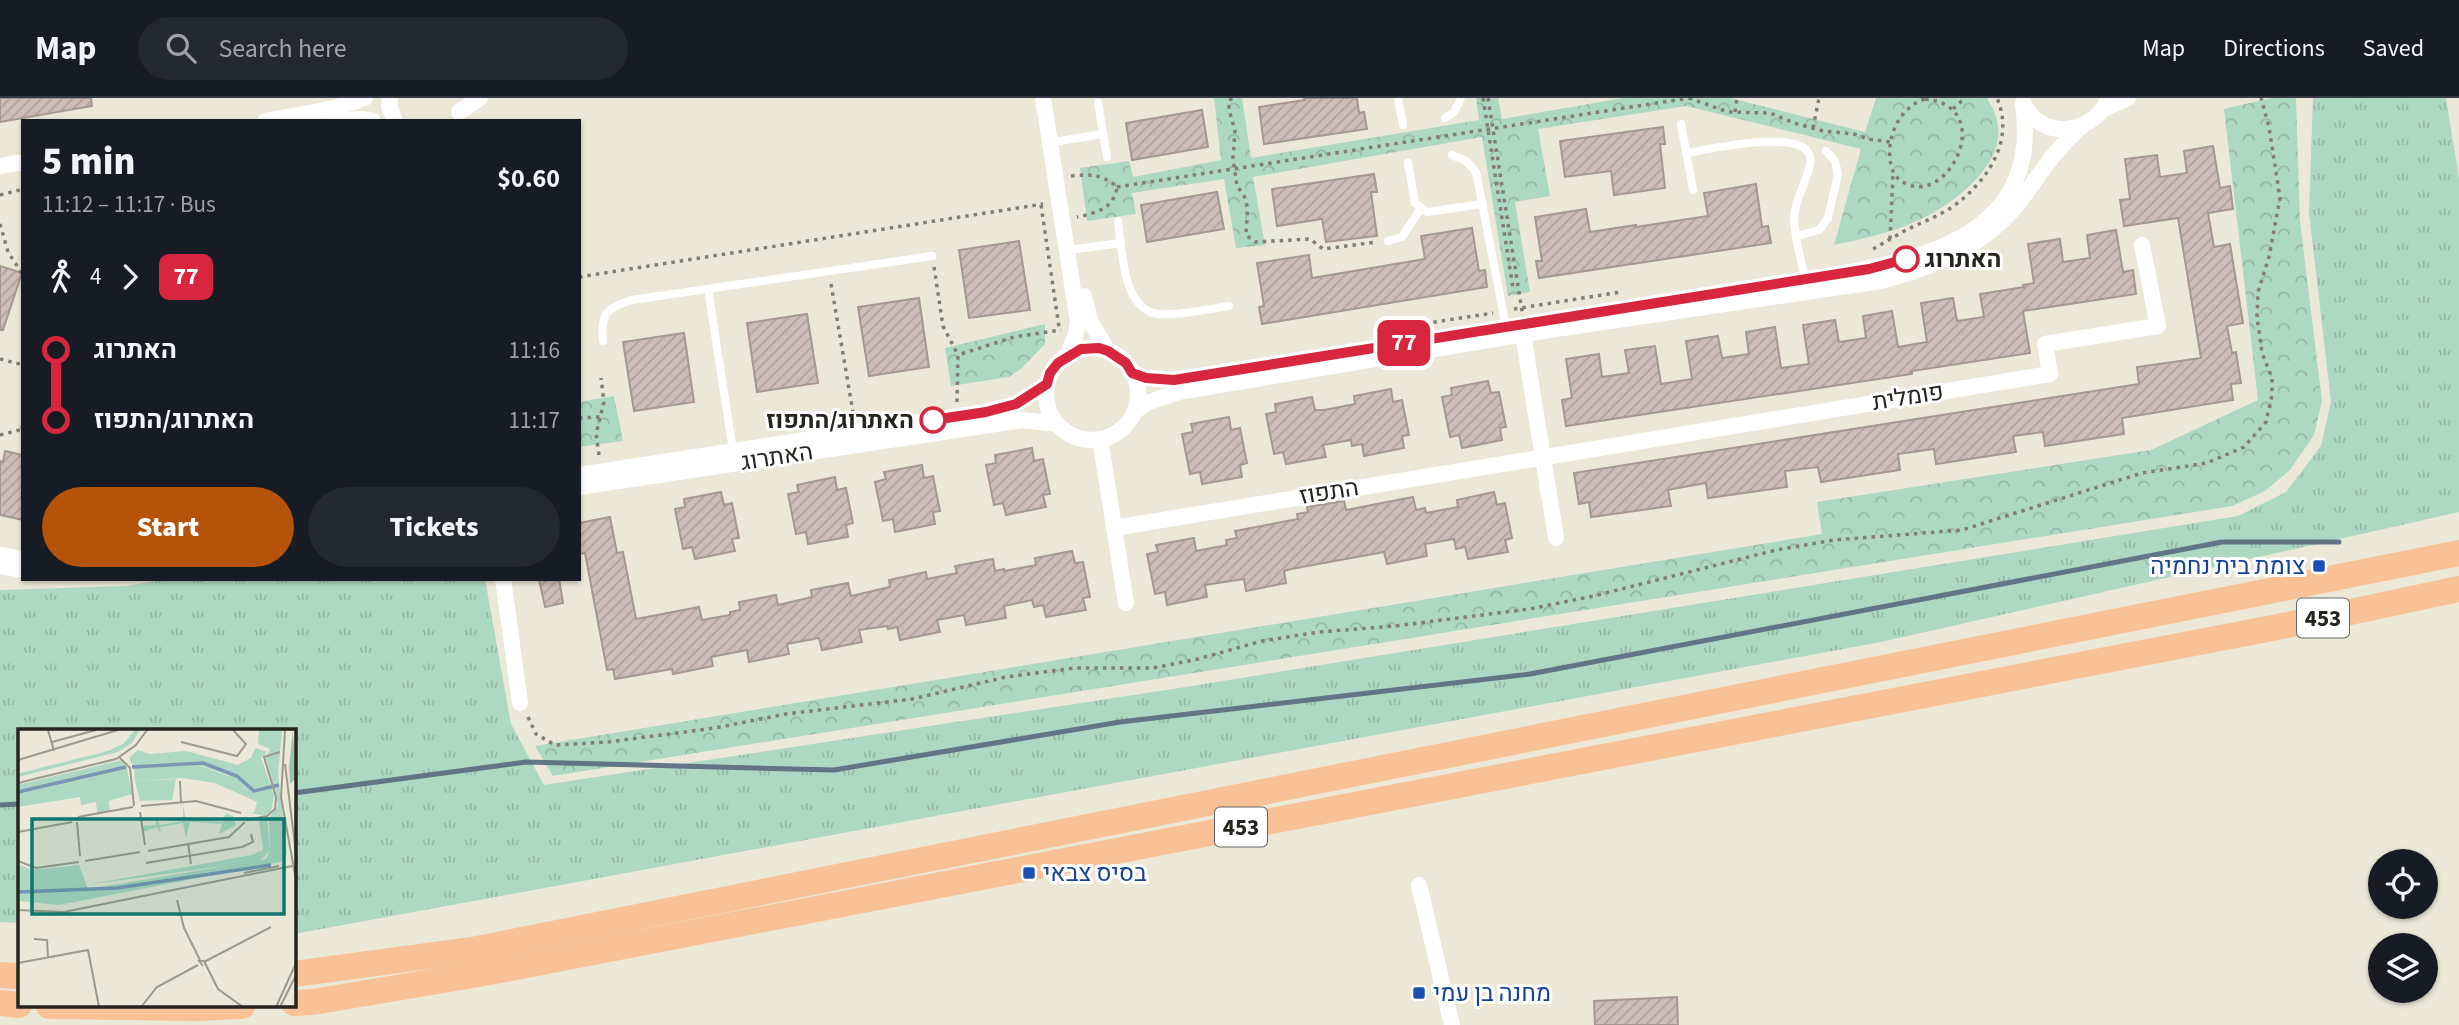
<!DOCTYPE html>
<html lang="en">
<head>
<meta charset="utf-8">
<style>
	:root { --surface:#171b24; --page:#242831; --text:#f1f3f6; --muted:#9ea1a6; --line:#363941; --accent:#b45309 }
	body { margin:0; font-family:"Source Sans 3",Heebo,sans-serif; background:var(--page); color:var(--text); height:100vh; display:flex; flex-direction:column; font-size:26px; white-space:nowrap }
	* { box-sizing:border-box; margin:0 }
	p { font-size:23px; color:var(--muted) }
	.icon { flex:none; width:38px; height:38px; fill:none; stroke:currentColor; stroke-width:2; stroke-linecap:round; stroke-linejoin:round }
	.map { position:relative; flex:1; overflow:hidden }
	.sheet { position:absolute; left:21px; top:21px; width:560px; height:462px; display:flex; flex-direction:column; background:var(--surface); border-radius:0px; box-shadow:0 2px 5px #0004 }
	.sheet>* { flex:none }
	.badge { padding:0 14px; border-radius:10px; font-size:24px; line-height:46px }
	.fabs { position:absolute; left:2368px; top:751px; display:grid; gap:14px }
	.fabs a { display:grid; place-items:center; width:70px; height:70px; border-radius:50%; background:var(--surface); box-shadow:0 2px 5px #0004; font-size:35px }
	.map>.badge { position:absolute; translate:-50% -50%; box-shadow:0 0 0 4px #fff }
	.legs { display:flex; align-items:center; gap:10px; height:77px; padding:0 21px; font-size:23px }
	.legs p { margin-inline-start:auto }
	.head { display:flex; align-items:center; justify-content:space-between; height:119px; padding:0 21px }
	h1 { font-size:38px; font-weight:800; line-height:52px }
	.cta { display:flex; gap:14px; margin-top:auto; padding:14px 21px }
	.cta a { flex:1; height:80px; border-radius:42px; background:var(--accent); color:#fff; font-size:28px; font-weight:800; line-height:80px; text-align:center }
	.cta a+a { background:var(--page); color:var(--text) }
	ul { padding:0 21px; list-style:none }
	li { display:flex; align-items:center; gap:24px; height:70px; font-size:26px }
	li i { display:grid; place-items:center; width:10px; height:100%; margin:0 9px; background:currentColor }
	li i::after { content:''; width:18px; height:18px; margin:-9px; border:5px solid; border-radius:50%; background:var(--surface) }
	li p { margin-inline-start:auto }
	li:first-child i { background:linear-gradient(#0000 50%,currentColor 0) }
	li:last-child i { background:linear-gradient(currentColor 50%,#0000 0) }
	header { display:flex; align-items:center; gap:42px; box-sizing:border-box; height:98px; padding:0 35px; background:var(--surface); border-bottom:2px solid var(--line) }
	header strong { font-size:33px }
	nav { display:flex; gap:38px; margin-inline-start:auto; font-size:24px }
	.search { width:490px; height:63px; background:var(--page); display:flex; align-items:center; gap:18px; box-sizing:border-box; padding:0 24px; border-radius:38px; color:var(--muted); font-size:26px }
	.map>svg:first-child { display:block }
</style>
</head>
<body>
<header>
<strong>Map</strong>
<div class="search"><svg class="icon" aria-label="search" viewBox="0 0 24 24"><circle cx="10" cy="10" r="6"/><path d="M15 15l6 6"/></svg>Search here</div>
<nav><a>Map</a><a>Directions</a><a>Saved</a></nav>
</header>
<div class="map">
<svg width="2459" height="927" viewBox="0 0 2459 927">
	<defs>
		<pattern id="grass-tufts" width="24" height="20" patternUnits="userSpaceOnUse" patternTransform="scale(1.75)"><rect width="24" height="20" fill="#add8c1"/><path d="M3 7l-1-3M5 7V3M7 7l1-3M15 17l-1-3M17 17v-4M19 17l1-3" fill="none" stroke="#95b9a5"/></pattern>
		<pattern id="park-crowns" width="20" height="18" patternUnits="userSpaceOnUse" patternTransform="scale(1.75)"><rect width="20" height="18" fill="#add8c1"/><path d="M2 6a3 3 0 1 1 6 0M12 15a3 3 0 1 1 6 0" fill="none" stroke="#95b9a5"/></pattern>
		<pattern id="building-hatch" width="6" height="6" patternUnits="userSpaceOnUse" patternTransform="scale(1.75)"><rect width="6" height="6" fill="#cebcb6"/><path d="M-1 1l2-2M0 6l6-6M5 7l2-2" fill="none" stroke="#b1a19c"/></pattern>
	</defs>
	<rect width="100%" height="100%" fill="#ebe8d8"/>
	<polygon fill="url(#grass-tufts)" points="2313,0 2446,0 2459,80 2459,414 1881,544 294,836 294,633 19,633 19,825 0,824 0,492 125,488 168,481 485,481 511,626 544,687 1192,588 2238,418 2286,394 2321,348 2331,304 2309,115"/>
	<g fill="url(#park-crowns)">
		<path d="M1214 0H1242L1251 60 1479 22 1476 0H1498L1502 21 1623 0H1730L1865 34 1876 0H1987C1995 13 2000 26 1998 41 1993 76 1948 109 1917 123 1891 135 1862 141 1834 147L1861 51 1686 8 1538 31 1550 98 1515 104 1530 194 1508 198 1482 39 1253 79 1265 147 1236 150 1224 81 1132 95 1136 116 1087 123 1080 70 1129 63 1133 79 1221 62Z"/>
		<polygon points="2272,0 2296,0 2300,123 2322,303 2314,337 2290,372 2265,393 2232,408 553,678 535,648 1822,436 1817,404 2151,352 2258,302 2224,11"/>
		<polygon points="1045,226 1045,246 1022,270 1009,279 951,288 945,250"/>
		<polygon points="614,298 623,343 579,349 579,304"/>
	</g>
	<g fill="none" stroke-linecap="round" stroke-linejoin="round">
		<g stroke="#617488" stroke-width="5">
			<polyline points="294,695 526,664 834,672 1120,624 1530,576 2222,444 2339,444"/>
			<polyline points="0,707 19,706"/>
		</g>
	</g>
	<g fill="url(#building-hatch)" stroke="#a79791" stroke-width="2">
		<polygon points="0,0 91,0 92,8 0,24"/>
		<polygon points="1304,0 1357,0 1359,15 1364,14 1367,31 1264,46 1259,9 1305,2"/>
		<polygon points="1202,12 1208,49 1132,62 1126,25"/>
		<polygon points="1663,29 1665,46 1660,46 1665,90 1614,97 1611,73 1565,79 1560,43"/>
		<polygon points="2213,48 2220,90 2230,88 2233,111 2208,115 2214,149 2230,146 2243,225 2227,228 2232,255 2236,254 2241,285 2231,286 2233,302 2122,320 2124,336 2045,348 2043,334 2013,338 2016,354 1936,366 1934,351 1898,356 1900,372 1821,384 1818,369 1785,373 1787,389 1708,400 1706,385 1678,390 1668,392 1671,408 1591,419 1589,404 1579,406 1574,375 2139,286 2137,269 2201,260 2178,120 2124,128 2120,102 2130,101 2125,61 2157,57 2160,79 2187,75 2184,53"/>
		<polygon points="1374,76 1377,94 1371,94 1377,138 1326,144 1322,121 1277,128 1272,91"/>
		<polygon points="1756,86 1762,129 1768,128 1771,145 1539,180 1536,163 1542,163 1535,119 1586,111 1590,134 1636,127 1636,129 1708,118 1704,95"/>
		<polygon points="1217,94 1224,131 1147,144 1141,107"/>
		<polygon points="1472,130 1479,173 1485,172 1487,189 1262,226 1259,209 1264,208 1257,165 1309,157 1312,180 1425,161 1421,138"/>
		<polygon points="2116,132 2123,174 2133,172 2136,196 2023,213 2030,255 1912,273 1912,276 1566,328 1562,302 1572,300 1566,261 1599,256 1602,279 1629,275 1625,252 1655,248 1661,286 1692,281 1686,243 1718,238 1722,260 1749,256 1746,234 1775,229 1781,270 1809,266 1803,227 1835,222 1839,244 1866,240 1863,218 1892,213 1898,249 1927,244 1921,205 1953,200 1957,223 1984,219 1980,196 2024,189 2023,187 2034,185 2028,146 2060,141 2063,164 2090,160 2087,137"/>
		<polygon points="1019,143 1030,212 969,220 959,152"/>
		<polygon points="0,168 22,175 3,232 0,232"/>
		<polygon points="919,200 929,269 869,278 858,209"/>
		<polygon points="807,216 818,285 757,294 747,225"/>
		<polygon points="684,235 694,304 634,313 623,244"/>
		<polygon points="1488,283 1491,295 1499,294 1506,329 1500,330 1502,342 1462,350 1459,337 1450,339 1442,299 1452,297 1451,290"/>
		<polygon points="1391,291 1393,304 1402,302 1409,337 1402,338 1404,350 1364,358 1362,346 1352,348 1351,342 1323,347 1326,359 1286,366 1283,354 1274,356 1266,316 1276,314 1275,306 1312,299 1315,312 1324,312 1355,306 1354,298"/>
		<polygon points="1229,319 1231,332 1240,330 1247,365 1240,367 1242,379 1202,386 1200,374 1190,376 1182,336 1193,334 1191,326"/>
		<polygon points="1032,350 1034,363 1043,361 1050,396 1043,397 1046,409 1006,417 1003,405 994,407 986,367 996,365 995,357"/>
		<polygon points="5,353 23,357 23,422 0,417 0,363 3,364"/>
		<polygon points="922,367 924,380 933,378 940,413 933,414 935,426 895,434 893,421 883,423 875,384 886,381 884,374"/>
		<polygon points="835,379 837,392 846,390 853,425 846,427 848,439 808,446 806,434 796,436 788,396 799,394 797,387"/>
		<polygon points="721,394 724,407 732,405 739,440 732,441 735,453 695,461 692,449 683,451 675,411 685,409 684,401"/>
		<polygon points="1494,394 1497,407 1505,405 1512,440 1505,442 1508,454 1468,461 1465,449 1456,451 1454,441 1425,446 1427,458 1387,466 1384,454 1291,471 1284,473 1286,485 1246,493 1244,481 1205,487 1207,499 1167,507 1165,494 1155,496 1147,456 1158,454 1156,447 1194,440 1196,453 1227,447 1226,442 1237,440 1235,433 1298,421 1297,416 1308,414 1307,409 1344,403 1346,412 1413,399 1416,412 1425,410 1426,415 1458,409 1457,402"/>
		<polygon points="610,419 617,455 623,454 636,521 699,509 702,522 730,517 730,514 740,512 739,504 776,497 778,507 812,499 811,492 848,485 851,498 890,489 889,482 926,474 927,481 957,475 955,468 993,461 995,473 1004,471 1004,473 1036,467 1035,460 1072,453 1075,465 1083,464 1090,499 1083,500 1086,512 1046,519 1043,507 1034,509 1032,502 1004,508 1006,520 966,527 964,517 937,522 940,534 900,542 897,529 888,531 887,528 859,532 862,544 822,552 819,540 787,546 789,556 749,564 747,552 711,559 713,568 673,576 672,571 615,581 613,571 607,572 585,455 579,456 579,425"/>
		<polygon points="539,481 559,481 563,505 545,509"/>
		<polygon points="1677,899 1678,927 1595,927 1594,903"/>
	</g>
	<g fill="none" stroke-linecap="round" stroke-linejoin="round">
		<g stroke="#817f74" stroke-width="3.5" stroke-dasharray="3.5 5" stroke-linecap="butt">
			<path d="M1232 0 1229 3V12L1235 32 1233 60 1237 89C1252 102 1246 120 1246 137L1255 144 1310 141 1323 151 1377 144"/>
			<polyline points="1483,0 1513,190"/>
			<polyline points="1488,0 1523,219"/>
			<polyline points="1689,0 1728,14 1770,15 1794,25 1823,33 1854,36 1868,41 1890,44"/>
			<path d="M1925 1C1997 8 1950 106 1907 86 1900 83 1895 79 1892 71 1884 44 1897 10 1925 1Z"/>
			<polyline points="1953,11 1965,0"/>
			<polyline points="1735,14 1737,0"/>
			<polyline points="1813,30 1819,0"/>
			<path d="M1071 78C1090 76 1102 76 1117 89 1114 111 1096 115 1077 119"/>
			<polyline points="1117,89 1689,0"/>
			<polyline points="0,97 23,91"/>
			<polyline points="1041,107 1059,229"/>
			<polyline points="0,126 8,154 23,177"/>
			<polyline points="1890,141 1893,76"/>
			<path d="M1873 151C1884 145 1895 138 1906 132 1924 123 1943 117 1959 104 1991 78 2014 40 1997 0"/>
			<polyline points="934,169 943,228 958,257"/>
			<polyline points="579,179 1043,106"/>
			<polyline points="831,186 854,320"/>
			<polyline points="1514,211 1621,194"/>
			<polyline points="1383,232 1493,215"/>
			<polyline points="0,261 23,267"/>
			<polyline points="957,304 958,257 1014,239 1061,232"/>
			<polyline points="579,320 601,319"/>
			<polyline points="22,331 23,324"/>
			<polyline points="0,337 23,331"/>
			<polyline points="599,357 596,336 604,304 601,280"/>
			<polyline points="528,619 536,636 555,647 608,644 715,630 786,616 912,601 1006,579 1075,570 1153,570 1198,561 1262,543 1319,534 1395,528 1529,511 1594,498 1776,452 1834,442 1962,432 2142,375 2207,365 2244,349 2266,324 2272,297 2272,280 2262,255 2257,219 2258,194 2269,159 2280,100 2269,29 2261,0"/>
		</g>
		<g stroke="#fff" stroke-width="8">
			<polyline points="1398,0 1403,27"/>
			<polyline points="1098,5 1107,59"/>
			<polyline points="1445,20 1454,14 1461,0"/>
			<polyline points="1681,26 1693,92"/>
			<polyline points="1060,43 1103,36"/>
			<path d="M1686 55C1708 52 1804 29 1810 59 1813 74 1793 102 1794 122 1795 141 1801 162 1805 181"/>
			<polyline points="1452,57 1466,63 1476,74 1506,229"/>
			<polyline points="1408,65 1415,105 1427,114 1483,106"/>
			<path d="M1118 123C1122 151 1122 211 1158 216 1178 218 1208 211 1229 208"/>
			<polyline points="1797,138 1819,132 1828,120 1838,76 1835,63 1826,53"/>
			<polyline points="1388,143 1402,139 1421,110"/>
			<polyline points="1076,151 1121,145"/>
			<polyline points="708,191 733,353"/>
			<path d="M603 243C600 216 606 210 632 202L932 158"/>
		</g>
		<g stroke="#fff" stroke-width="16">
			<polyline points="390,0 389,8 395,23"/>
			<polyline points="1043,0 1078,224 1076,236 1068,256"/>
			<path d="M2023 5C2042 44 2093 37 2109 0"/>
			<polyline points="2104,11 2128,0"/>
			<polyline points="459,14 480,0"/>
			<polyline points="265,23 335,10 365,0"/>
			<polyline points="332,23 361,21 373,23"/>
			<polyline points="0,68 23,64"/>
			<polyline points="1084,198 1091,225 1108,253"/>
			<path d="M1627 210C1681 201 1736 192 1790 184 1896 167 2044 151 2023 6"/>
			<polyline points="1523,236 1556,440"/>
			<circle cx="1092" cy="296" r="46"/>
			<polyline points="1132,275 1146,280 1174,282 1380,249"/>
			<path d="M1134 314 1147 305 1178 294 1549 232 1881 183C1937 168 1988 147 2023 99 2042 73 2057 49 2082 28"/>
			<polyline points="1100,341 1126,505"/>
			<polyline points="579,377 986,314 1016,306 1047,286"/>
			<polyline points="579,389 1009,324 1022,322 1057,326"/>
			<polyline points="1114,430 2050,276 2045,246 2158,228 2142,147"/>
			<polyline points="0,457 23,461"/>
			<polyline points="0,468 23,472"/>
			<polyline points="503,481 520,605"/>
			<polyline points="1419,787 1452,927"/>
		</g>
		<g stroke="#f8c296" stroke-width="26">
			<polyline points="294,876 472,852 2459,455"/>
			<polyline points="0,877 19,878"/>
			<polyline points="0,905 19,907"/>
			<polyline points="294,905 313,904 479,876 2303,524 2459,491"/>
			<polyline points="49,908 196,910 242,908"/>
		</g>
	</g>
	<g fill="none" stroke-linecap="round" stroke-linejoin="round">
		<g stroke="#fff" stroke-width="16">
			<polyline id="line-1" points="933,322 986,314 1016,306 1047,286 1050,275 1058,265 1081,251 1099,250 1108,253 1126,265 1132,275 1146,280 1174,282 1869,171 1906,161"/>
		</g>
		<use href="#line-1" stroke="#d7263d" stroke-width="10"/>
	</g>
	<g fill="#fff" stroke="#d7263d" stroke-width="3.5">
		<circle cx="1906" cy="161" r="12"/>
		<circle cx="933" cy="322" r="12"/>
	</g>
	<g fill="#1a4fb4" stroke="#fff" stroke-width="2.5">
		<rect x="2312" y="461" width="14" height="14" rx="3.5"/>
		<rect x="1022" y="768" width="14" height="14" rx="3.5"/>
		<rect x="1412" y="888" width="14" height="14" rx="3.5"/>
	</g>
	<g text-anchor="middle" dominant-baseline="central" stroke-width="6" stroke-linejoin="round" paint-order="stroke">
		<g fill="#fff" stroke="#666662" stroke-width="2">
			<rect x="2297" y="500.5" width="52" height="39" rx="5"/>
			<rect x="1215" y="709.5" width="52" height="39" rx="5"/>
		</g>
		<g font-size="23" font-weight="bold" fill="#25241e">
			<text x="2323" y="520">453</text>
			<text x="1241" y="729">453</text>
		</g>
		<g font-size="24" font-weight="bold" fill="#25241e" stroke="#fff" text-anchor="start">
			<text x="1925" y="161">האתרוג</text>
			<text x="914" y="322" text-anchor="end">האתרוג/התפוז</text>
		</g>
		<g font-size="24" fill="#25241e" stroke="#fff">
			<text transform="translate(1908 299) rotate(-9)">פומלית</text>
			<text transform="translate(777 359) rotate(-9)">האתרוג</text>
			<text transform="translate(1329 394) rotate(-9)">התפוז</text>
		</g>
		<g font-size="24" fill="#164399" stroke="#fff" text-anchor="start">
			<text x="2305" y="468" text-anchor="end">צומת בית נחמיה</text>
			<text x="1043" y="775">בסיס צבאי</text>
			<text x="1433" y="895">מחנה בן עמי</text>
		</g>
	</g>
	<g transform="translate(18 631)">
		<rect width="278" height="278" fill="#ebe8d8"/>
		<path d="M117 1H122L114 14 100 23 0 48V41L2 44 90 22 105 15ZM241 1H264L260 45 269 123 267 132 41 176 0 172V135L14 141 61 136 70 160 248 130 252 121 251 89 260 76 248 29 252 20 240 15ZM237 19 249 23 243 29 256 66 253 82 246 87 240 64 228 62 210 46 184 37 116 38 111 29 120 21 132 25 168 22 220 36 233 29ZM104 31 109 40 0 65V56ZM158 50 154 71 122 72 117 52Z" fill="#add8c1"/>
		<path d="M275 1 278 49 272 55 271 38Z" fill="#99c3ad"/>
		<path d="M180 36 213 48 228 62 240 64 246 87 228 83 236 84 239 73 197 54 164 49 117 52 116 38ZM109 40 114 65 91 72 92 82 79 84 78 73 63 76 62 68 0 78V65ZM165 76 168 92 186 89 204 93 208 84 215 87 218 96 201 105 204 95 172 93 168 110 165 94 142 98 143 105 139 98 125 103 124 97 138 96V89L142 96 165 92ZM249 89 252 121 242 132 68 156 234 126 245 121 241 91Z" fill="#add8c1"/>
		<path fill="none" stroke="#7b96b5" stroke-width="3.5" d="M114 38 185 34 219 47 236 62 261 56M0 63 108 38M0 163 99 159 253 136"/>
		<path fill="none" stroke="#9c9a8e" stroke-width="2" d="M30 1 36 22M267 1 263 68 279 157M34 13 78 1M163 13 219 27 228 15 215 1M101 28 112 39 116 77M0 31 100 1M267 35 279 133M162 52 163 73M0 54 98 30 118 16 129 1M123 77 178 72 223 84M122 83 127 116M60 88 115 78M229 91 249 87 257 80 258 68 246 28 262 23M59 93 62 127M0 103 54 93M170 114 173 135M130 122 211 108 227 93M0 132 18 139 61 133M67 132 122 123M128 134 224 118 235 113 233 105M226 144 261 137M159 171 166 199 182 231M0 181 46 183 279 136M16 210 29 211 30 229M186 233 253 198M0 234 70 221 81 278M185 237 181 232H186L200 260 225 278M123 278 139 258 180 236M258 278 279 232M262 278 279 244"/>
		<path fill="#0f766e" fill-opacity="0.15" stroke="#0f766e" stroke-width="3.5" d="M14 90H266V185H14Z"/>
		<rect width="278" height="278" fill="none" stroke="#25241e" stroke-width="3.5"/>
	</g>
</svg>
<div class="fabs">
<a><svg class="icon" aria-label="locate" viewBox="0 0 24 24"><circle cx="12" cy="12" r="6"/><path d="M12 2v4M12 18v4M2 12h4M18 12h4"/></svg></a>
<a><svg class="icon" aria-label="layers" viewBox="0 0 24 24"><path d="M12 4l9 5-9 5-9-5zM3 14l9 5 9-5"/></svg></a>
</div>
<b class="badge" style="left:1404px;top:245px;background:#d7263d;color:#fff">77</b>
<section class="sheet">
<div class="head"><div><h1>5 min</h1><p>11:12 – 11:17 · Bus</p></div><b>$0.60</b></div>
<div class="legs"><svg class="icon" aria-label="walk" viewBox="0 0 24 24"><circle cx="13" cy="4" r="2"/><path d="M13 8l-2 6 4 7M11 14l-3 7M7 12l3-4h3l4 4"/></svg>4<svg class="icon" aria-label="forward" viewBox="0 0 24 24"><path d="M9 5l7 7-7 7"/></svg><b class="badge" style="background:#d7263d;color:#fff">77</b></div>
<ul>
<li><i style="color:#d7263d"></i><b>האתרוג</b><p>11:16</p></li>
<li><i style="color:#d7263d"></i><b>האתרוג/התפוז</b><p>11:17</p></li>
</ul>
<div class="cta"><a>Start</a><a>Tickets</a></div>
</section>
</div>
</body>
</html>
